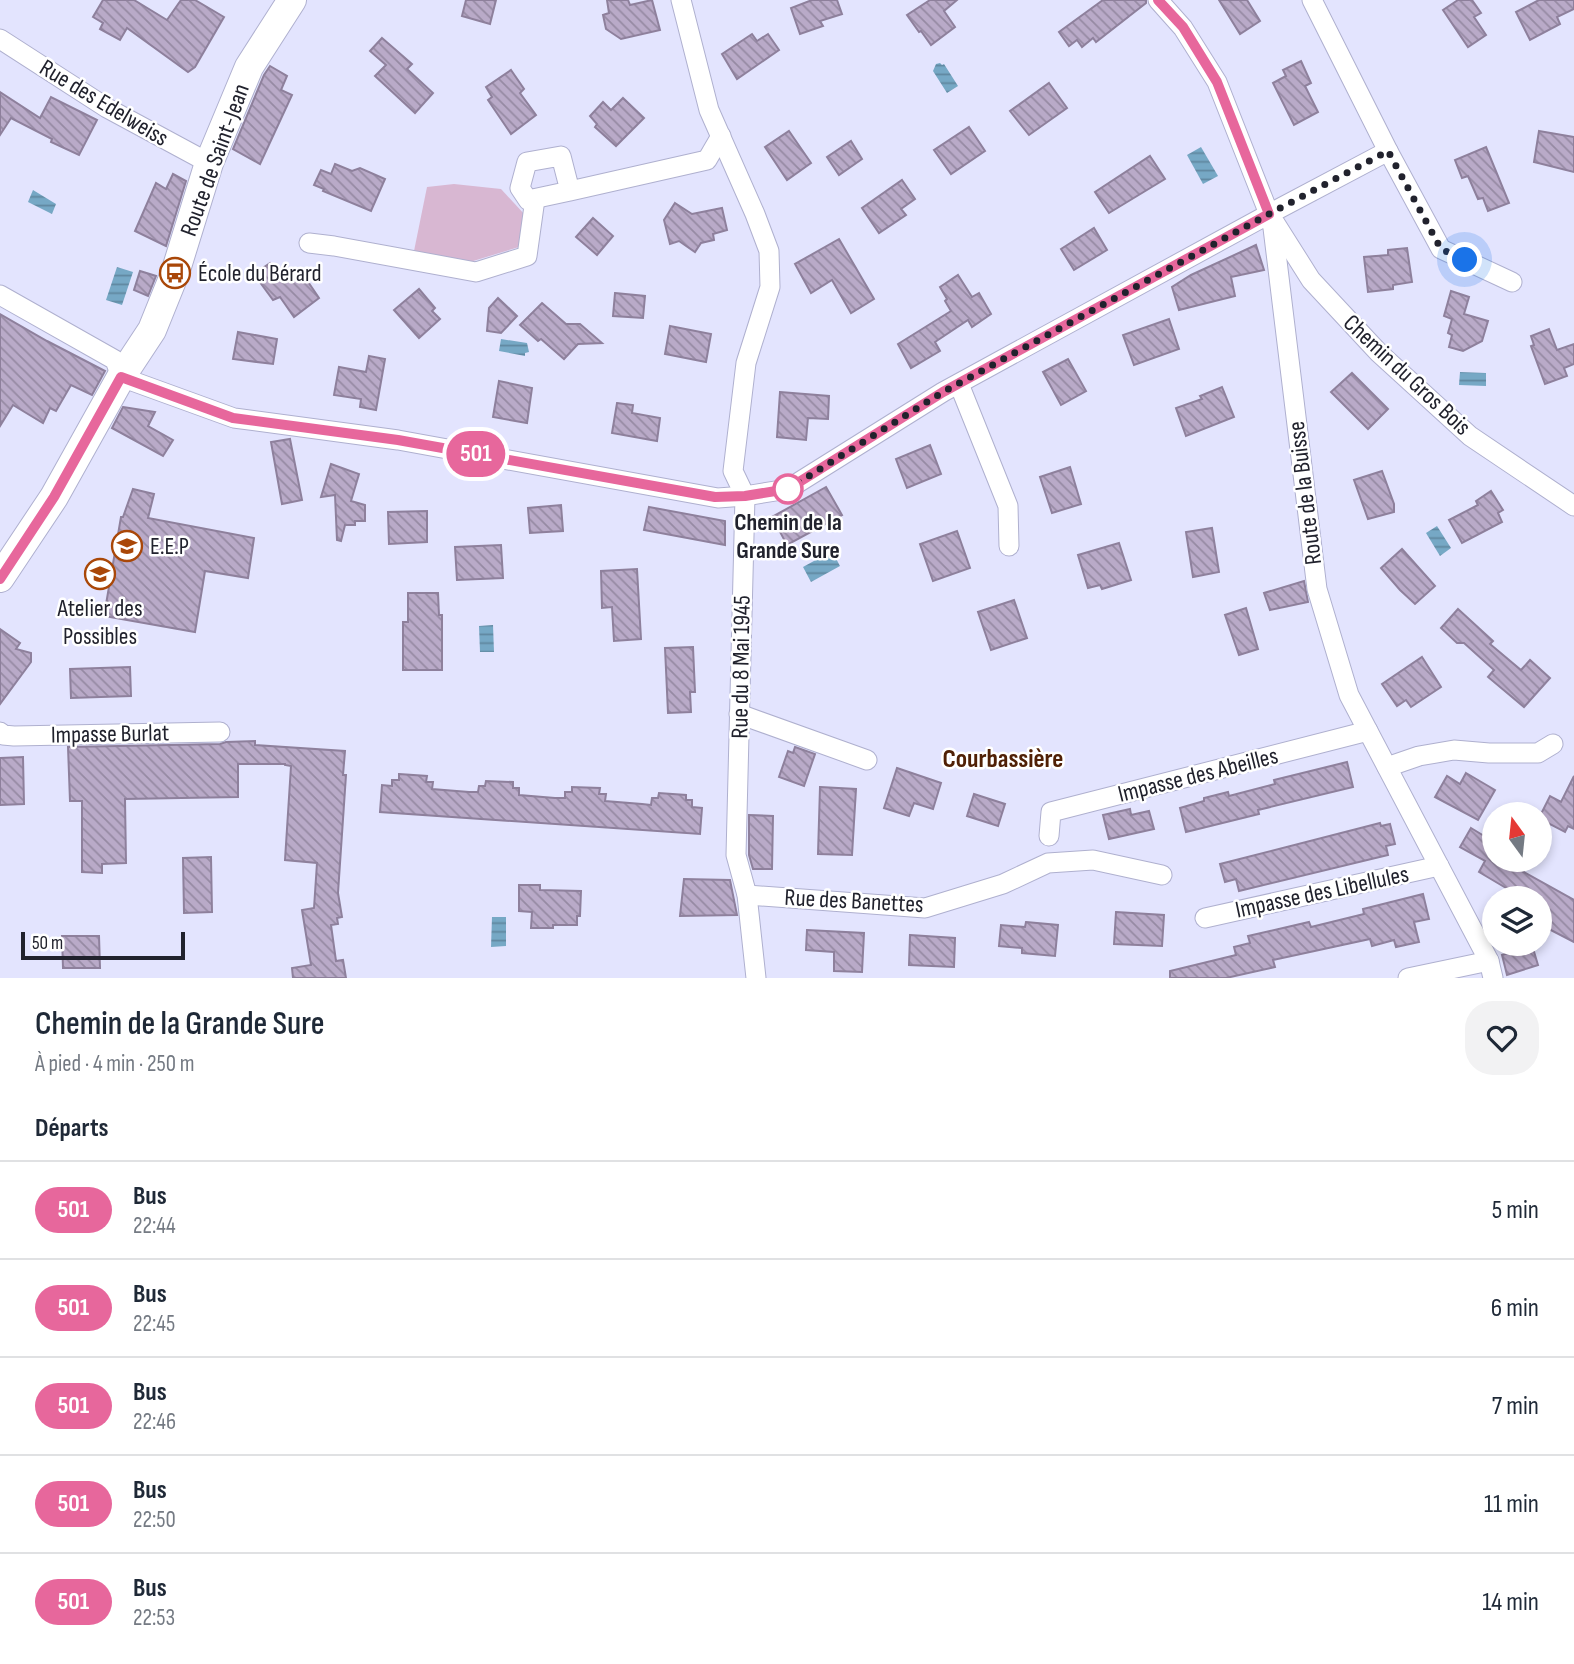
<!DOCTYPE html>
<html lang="fr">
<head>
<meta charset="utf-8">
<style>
	:root { --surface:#fff; --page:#f2f2f3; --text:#1f2937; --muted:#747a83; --line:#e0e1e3 }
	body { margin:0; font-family:"Sofia Sans Condensed",sans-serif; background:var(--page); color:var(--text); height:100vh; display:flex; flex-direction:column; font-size:26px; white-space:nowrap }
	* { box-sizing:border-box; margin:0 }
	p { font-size:23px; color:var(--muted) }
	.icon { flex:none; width:38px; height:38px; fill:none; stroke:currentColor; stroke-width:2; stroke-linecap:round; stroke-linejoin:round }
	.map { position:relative; height:978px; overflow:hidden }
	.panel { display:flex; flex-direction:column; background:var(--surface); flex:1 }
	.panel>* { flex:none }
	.badge { padding:0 14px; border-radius:23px; font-size:24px; line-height:46px }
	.needle { width:46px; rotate:345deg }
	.tools { position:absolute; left:1482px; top:802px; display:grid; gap:14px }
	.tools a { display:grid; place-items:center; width:70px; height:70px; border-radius:50%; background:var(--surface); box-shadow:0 4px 10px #0003; font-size:35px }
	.scale { position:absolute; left:21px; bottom:18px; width:164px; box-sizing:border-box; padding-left:7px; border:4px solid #21222d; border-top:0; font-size:19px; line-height:24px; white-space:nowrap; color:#21222d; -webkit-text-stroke:5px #fff; paint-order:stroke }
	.you { position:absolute; width:35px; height:35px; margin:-18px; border:5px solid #fff; border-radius:50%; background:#1a73e8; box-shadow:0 0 0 10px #1a73e833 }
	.map>.badge { position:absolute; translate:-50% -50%; box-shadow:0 0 0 4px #fff }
	h2 { padding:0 35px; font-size:26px; line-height:63px }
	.round { display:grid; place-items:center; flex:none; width:74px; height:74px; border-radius:28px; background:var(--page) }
	.overview { display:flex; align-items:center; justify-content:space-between; height:119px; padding:0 35px }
	h1 { font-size:33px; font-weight:600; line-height:52px }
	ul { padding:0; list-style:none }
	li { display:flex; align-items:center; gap:21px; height:98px; padding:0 35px; border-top:2px solid var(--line) }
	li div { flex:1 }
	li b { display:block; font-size:26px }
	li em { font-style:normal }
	li .badge { min-width:77px; font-weight:700; text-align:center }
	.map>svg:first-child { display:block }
</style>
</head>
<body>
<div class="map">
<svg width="1574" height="978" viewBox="0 0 1574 978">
	<defs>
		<pattern id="water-rules" width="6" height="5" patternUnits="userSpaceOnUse" patternTransform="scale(1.75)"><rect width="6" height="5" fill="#76a8c5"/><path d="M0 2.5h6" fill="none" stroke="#6088a0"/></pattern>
		<pattern id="building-back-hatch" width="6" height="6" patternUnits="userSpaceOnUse" patternTransform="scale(1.75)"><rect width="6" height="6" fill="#b9aac8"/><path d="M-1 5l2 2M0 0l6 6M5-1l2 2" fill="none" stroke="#968aa3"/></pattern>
	</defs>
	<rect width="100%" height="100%" fill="#e3e4fe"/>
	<polygon fill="#d8b7d2" points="454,184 501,189 526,216 519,247 470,262 414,251 427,187"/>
	<g fill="url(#water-rules)">
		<polygon points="940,63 942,65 944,64 958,86 947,93 933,71 936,64"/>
		<polygon points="1201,147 1218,176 1203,184 1187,155"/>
		<polygon points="33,190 56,204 52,214 28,202"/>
		<polygon points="117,267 133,272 122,305 106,300"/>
		<polygon points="501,339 527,343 529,352 525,353 525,356 499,351"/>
		<polygon points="1460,372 1486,373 1486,386 1459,385"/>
		<polygon points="1437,526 1451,548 1440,556 1426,533"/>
		<polygon points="832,551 840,566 811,582 803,567"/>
		<polygon points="493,625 494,652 480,652 479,626"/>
		<polygon points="492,917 506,917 506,946 491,947"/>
	</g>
	<g fill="url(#building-back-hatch)" stroke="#8e809c" stroke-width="2">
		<polygon points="103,0 134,0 167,20 181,0 195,0 224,17 195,67 188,72 127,28 120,40 100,29 103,23 93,17"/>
		<polygon points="466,0 496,0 490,24 462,16"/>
		<polygon points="607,0 628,0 630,5 652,0 660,30 621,39 606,29 603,15 609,13"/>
		<polygon points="812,0 837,0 842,14 820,21 823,26 800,34 791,8"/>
		<polygon points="930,0 957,0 944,11 955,27 931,45 921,31 919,32 907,15"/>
		<polygon points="1103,0 1146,0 1146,3 1096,42 1093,38 1082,47 1077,40 1069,46 1059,32"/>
		<polygon points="1219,0 1247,0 1260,21 1240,34"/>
		<polygon points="1458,0 1472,0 1481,13 1474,17 1486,35 1468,47 1443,10"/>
		<polygon points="1539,0 1574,0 1574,9 1557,17 1560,24 1530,40 1516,12"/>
		<polygon points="752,34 757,41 768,34 779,50 737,79 722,54"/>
		<polygon points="382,38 412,64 407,69 433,93 415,113 375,76 386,65 370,51"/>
		<polygon points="1301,61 1311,83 1305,86 1318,112 1294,125 1273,83 1286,76 1283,70"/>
		<polygon points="270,66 287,76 281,90 292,95 260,164 233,149 264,75"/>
		<polygon points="511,70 524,89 520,93 536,115 511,134 488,100 492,97 486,87"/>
		<polygon points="1049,83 1067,108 1029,135 1010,111"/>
		<polygon points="0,92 40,118 51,97 97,120 79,155 51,142 52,139 11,118 0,135"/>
		<polygon points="623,98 644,118 616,146 595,127 597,124 590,116 603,102 611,110"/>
		<polygon points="969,127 985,151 951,174 934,150"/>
		<polygon points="789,131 811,163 787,180 765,147"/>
		<polygon points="1539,131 1574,137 1574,172 1534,162"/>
		<polygon points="851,141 862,159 839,175 827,157"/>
		<polygon points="1486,147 1509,203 1488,211 1483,198 1478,199 1468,176 1462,178 1455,160"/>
		<polygon points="1150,156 1165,179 1109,213 1095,192"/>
		<polygon points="335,164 352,171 360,168 385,179 371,211 323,191 324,189 314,185 321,170 331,174"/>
		<polygon points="173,174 186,181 166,246 135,231 156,183 166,189"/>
		<polygon points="902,180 915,199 901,209 906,215 879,233 862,208"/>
		<polygon points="675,203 692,214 722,208 727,230 713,234 714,240 701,243 695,252 679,241 670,244 664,220"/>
		<polygon points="593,218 613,236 597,255 576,237"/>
		<polygon points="1094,228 1107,250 1074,270 1061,249"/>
		<polygon points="839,239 874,299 851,313 832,280 811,293 795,264"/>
		<polygon points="1256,245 1264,270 1231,277 1235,296 1179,310 1172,287 1191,275"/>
		<polygon points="1407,248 1412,282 1393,285 1393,289 1368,292 1364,257 1388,255 1388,250"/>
		<polygon points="270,263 277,272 285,267 294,279 302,273 319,298 294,317 280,297 273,300 254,274"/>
		<polygon points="140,271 156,276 148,296 134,290"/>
		<polygon points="958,275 972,297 979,293 991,314 972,327 968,320 935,342 940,351 911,368 898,344 951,311 945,301 947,299 940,287"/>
		<polygon points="419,289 435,308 432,311 440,319 419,338 394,310"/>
		<polygon points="1451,291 1469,297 1464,314 1488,321 1482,341 1463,351 1449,347 1452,335 1448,333 1452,319 1444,316"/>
		<polygon points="615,293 645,296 643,318 613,316"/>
		<polygon points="498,298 517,316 501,333 487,331 489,308"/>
		<polygon points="542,303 566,324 580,324 602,343 578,344 564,359 541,339 538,341 520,325"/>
		<polygon points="0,314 47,341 105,371 92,395 71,385 56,411 50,408 43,423 13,405 0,426"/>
		<polygon points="1169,319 1179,349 1134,365 1123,335"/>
		<polygon points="670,326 711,334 706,362 665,354"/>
		<polygon points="1549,329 1557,350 1574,344 1574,364 1564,368 1567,376 1545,384 1531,346 1534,345 1531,336"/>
		<polygon points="238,332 277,339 273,364 233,359"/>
		<polygon points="369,356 385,359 376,410 360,407 361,399 334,395 339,367 366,372"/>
		<polygon points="1068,359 1086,391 1061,405 1043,372"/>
		<polygon points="1352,373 1388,409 1368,429 1331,392"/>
		<polygon points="499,381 532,388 527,423 493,417"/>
		<polygon points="1222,387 1234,417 1186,436 1176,408 1202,399 1200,396"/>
		<polygon points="780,392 829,396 828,419 808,418 806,440 777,437"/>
		<polygon points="617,403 633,405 632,413 660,418 657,441 612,433"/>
		<polygon points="123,407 155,412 148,426 173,440 163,456 112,428"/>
		<polygon points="290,439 302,500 282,504 271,442"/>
		<polygon points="930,445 941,474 907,488 896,459"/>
		<polygon points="331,464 359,474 351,501 365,505 365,521 355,521 355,525 345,525 341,541 337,540 335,495 321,497"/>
		<polygon points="1070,467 1081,504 1052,513 1040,477"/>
		<polygon points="1382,471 1394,504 1394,512 1368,519 1354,480"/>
		<polygon points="826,487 842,515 787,545 772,517"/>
		<polygon points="133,489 154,494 148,518 254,538 248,578 205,571 195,632 104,616 121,517 123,517"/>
		<polygon points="1491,491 1503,510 1498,513 1502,522 1462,543 1449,520 1478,505 1476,501"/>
		<polygon points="561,505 563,531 530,533 528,508"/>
		<polygon points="649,507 725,521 725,545 644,530"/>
		<polygon points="427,511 427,542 389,544 388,512"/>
		<polygon points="1212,528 1219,572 1193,577 1186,532"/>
		<polygon points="957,531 970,568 933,581 920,544"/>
		<polygon points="1119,543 1131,580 1102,589 1100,585 1088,588 1078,555"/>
		<polygon points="501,545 503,578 457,580 455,547"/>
		<polygon points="1402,549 1435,586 1415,604 1400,590 1381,568"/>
		<polygon points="637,569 641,639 614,641 612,607 602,608 601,571"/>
		<polygon points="1304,581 1308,602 1270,610 1264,593"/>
		<polygon points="408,593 438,593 439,615 442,615 442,670 403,670 403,622 408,622"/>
		<polygon points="1014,600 1027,638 991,650 978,612"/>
		<polygon points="1246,608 1258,649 1239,655 1225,615"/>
		<polygon points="1458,609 1493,641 1490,644 1521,670 1530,660 1550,678 1524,707 1488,677 1494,670 1464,643 1457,643 1441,628"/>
		<polygon points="0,629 20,643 16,649 31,653 31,662 0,704"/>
		<polygon points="693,647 695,692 690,692 691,712 668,713 665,648"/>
		<polygon points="1422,657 1441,687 1411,707 1406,700 1397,706 1382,684"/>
		<polygon points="130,667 131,696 71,698 70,669"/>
		<polygon points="255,741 255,745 345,751 343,775 346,775 338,893 342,917 337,918 338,924 331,925 336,961 343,960 346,978 293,978 292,968 311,965 302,910 314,908 317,863 285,860 291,766 285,765 285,764 238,764 238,797 125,799 126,863 102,864 102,873 82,872 82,801 70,801 68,747 220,744 226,742"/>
		<polygon points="795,747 815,754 804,786 779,777 788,751 793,753"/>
		<polygon points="23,757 24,804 0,805 0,758"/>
		<polygon points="1347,762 1353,787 1258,810 1259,814 1186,832 1180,808 1204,801 1204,798 1228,792 1229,796 1275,784 1274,780"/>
		<polygon points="897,768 941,783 933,809 914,803 909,816 884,808"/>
		<polygon points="1466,773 1495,790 1478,820 1435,797 1447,776 1460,784"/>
		<polygon points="399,774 427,776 426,782 433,782 432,789 469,792 478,792 479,786 485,786 486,781 513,782 513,788 519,788 519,795 555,798 565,798 565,792 572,792 572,787 600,788 599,794 606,794 605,801 642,804 651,805 652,798 658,798 659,793 686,795 686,800 692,800 692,807 702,808 700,834 380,812 382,785 392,786 392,780 399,780"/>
		<polygon points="1574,776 1574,829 1568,826 1565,832 1540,819 1540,816 1550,796 1561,802"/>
		<polygon points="820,787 856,789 852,855 818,854"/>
		<polygon points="974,794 1005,804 998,826 967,816"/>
		<polygon points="1130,809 1131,815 1149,811 1154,829 1109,839 1103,815"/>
		<polygon points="749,815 773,816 772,869 753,869 749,855"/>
		<polygon points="1380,823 1381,826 1390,824 1395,844 1386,846 1388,855 1239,891 1236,879 1225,882 1220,864"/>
		<polygon points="1471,828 1494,842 1494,859 1517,859 1513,866 1574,900 1574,942 1543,926 1547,917 1540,913 1540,898 1523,898 1479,872 1485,861 1460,847"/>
		<polygon points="211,857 212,912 184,913 183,858"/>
		<polygon points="684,879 730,880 737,915 680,916"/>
		<polygon points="519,885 540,885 540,890 581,891 580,916 577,916 577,925 553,925 553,928 531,928 532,912 519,911"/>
		<polygon points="1423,894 1429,919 1414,922 1419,942 1396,947 1394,940 1372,946 1370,939 1273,960 1275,967 1226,978 1170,978 1170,971 1236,955 1234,947 1250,943 1248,936 1309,922 1311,927 1364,914 1363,909"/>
		<polygon points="1116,912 1164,915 1162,946 1114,944"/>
		<polygon points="1026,922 1058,925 1055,956 1022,953 1022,948 999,946 1001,925 1025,927"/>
		<polygon points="807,930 864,933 862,972 834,971 834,952 806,950"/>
		<polygon points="910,935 955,938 954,967 909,965"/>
		<polygon points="62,936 99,936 100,968 63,968"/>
		<polygon points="1532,945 1538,965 1507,975 1502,955"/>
	</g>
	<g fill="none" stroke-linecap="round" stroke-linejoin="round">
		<g stroke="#afb0cf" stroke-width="21">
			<g id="street">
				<polyline points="681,0 709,110 755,214 769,251 770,287 746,363 733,471 745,496 736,855 747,895 756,978"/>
				<polyline points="1158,0 1183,28 1217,82 1269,214 1273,228 1317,589 1349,695 1489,961 1493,978"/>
				<polyline points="1312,0 1388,151"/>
				<polyline points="0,39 107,108 209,163"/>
				<polyline points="570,191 528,200 520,188 527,162 561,156 570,191 707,160 721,136"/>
				<polyline points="1275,223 1311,280 1379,353 1470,436 1574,506"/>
				<polyline points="309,243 334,246 476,272 527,256 535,199"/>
				<polyline points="0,295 115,360 121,377 234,418 398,440 718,498 745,496 788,489 943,392 1269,214 1388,151 1441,249 1512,282"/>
				<polyline points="959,384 1008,506 1009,546"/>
				<polyline points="739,714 867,760"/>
				<polyline points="0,732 3,735 14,736 220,732"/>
				<polyline points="1387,767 1419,756 1454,750 1489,753 1538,753 1553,744"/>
				<polyline points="1049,836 1051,812 1368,731"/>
				<polyline points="747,895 925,908 1003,884 1048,863 1093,860 1162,875"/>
				<polyline points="1205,918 1439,866"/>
				<polyline points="1408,978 1489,961"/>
			</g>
		</g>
		<g stroke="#afb0cf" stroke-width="30">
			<polyline id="secondary" points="0,578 54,497 121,377 152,330 175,273 209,163 249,67 292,0"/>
		</g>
		<use href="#street" stroke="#fff" stroke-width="19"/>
		<use href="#secondary" stroke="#fff" stroke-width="28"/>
	</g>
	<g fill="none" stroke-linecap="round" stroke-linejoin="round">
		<g stroke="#fff" stroke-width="16">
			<polyline id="line" points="0,579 54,497 121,377 233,418 398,440 715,497 745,496 788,489 943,392 1269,214 1217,82 1183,27 1158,0"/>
		</g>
		<use href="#line" stroke="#e7679c" stroke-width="10"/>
		<polyline stroke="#21222d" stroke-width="7" stroke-dasharray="0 12.6" points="788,489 943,392 1269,214 1388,151 1441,249 1465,260"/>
	</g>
	<defs>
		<g id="bus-ring" transform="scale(1.575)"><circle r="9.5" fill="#fff" stroke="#a94708" stroke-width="1.5"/><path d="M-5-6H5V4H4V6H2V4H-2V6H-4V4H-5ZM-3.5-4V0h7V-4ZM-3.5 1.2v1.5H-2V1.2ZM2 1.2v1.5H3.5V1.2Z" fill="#a94708"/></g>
		<g id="school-ring" transform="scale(1.575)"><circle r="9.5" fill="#fff" stroke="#a94708" stroke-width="1.5"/><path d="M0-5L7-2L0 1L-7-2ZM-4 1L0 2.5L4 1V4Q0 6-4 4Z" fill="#a94708"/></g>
	</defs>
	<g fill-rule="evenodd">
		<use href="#bus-ring" x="175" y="273"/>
		<use href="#school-ring" x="127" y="546"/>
		<use href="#school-ring" x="100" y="574"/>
	</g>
	<circle fill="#fff" stroke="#e7679c" stroke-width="3.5" cx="788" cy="489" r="14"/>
	<g text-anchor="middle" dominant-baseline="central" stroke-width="5" stroke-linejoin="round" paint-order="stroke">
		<g font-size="24" fill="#21222d" stroke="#fff">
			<text transform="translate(104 103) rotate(31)">Rue des Edelweiss</text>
			<text transform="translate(215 160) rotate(-70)">Route de Saint-Jean</text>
			<text transform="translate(1407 375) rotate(43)">Chemin du Gros Bois</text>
			<text transform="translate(1305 493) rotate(-97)">Route de la Buisse</text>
			<text transform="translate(741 667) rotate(-89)">Rue du 8 Mai 1945</text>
			<text transform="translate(110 734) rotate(-1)">Impasse Burlat</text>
			<text transform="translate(1198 775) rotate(-14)">Impasse des Abeilles</text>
			<text transform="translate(1322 892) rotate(-12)">Impasse des Libellules</text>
			<text transform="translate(854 901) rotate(3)">Rue des Banettes</text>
		</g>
		<g font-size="24" fill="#21222d" stroke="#fff" text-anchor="start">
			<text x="198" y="273">École du Bérard</text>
			<text x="150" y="546">E.E.P</text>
			<text x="100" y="608" text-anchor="middle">Atelier des<tspan x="100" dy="28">Possibles</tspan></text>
		</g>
		<g font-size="24" font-weight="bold" fill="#21222d" stroke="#fff">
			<text x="788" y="522">Chemin de la<tspan x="788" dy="28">Grande Sure</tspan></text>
		</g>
		<g font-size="26" font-weight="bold" fill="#502006" stroke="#fff">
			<text x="1003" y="759">Courbassière</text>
		</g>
	</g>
</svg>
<div class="tools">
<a><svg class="needle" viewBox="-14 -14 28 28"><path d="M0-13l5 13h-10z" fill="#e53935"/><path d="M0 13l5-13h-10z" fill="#747a83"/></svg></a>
<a><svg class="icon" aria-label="layers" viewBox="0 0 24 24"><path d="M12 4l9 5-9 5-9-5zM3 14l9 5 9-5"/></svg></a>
</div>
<div class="scale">50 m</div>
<div class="you" style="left:1465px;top:260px"></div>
<b class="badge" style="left:476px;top:454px;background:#e7679c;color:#fff">501</b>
</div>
<section class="panel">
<div class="overview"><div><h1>Chemin de la Grande Sure</h1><p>À pied · 4 min · 250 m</p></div><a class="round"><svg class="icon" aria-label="heart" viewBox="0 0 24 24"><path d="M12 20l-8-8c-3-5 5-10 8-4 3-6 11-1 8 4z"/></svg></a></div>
<h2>Départs</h2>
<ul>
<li><span class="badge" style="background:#e7679c;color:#fff">501</span><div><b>Bus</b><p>22:44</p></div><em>5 min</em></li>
<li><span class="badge" style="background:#e7679c;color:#fff">501</span><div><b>Bus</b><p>22:45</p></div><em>6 min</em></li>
<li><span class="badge" style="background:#e7679c;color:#fff">501</span><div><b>Bus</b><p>22:46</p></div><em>7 min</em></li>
<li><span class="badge" style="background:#e7679c;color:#fff">501</span><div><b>Bus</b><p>22:50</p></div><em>11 min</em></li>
<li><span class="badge" style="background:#e7679c;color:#fff">501</span><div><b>Bus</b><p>22:53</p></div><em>14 min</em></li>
</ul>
</section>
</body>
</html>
